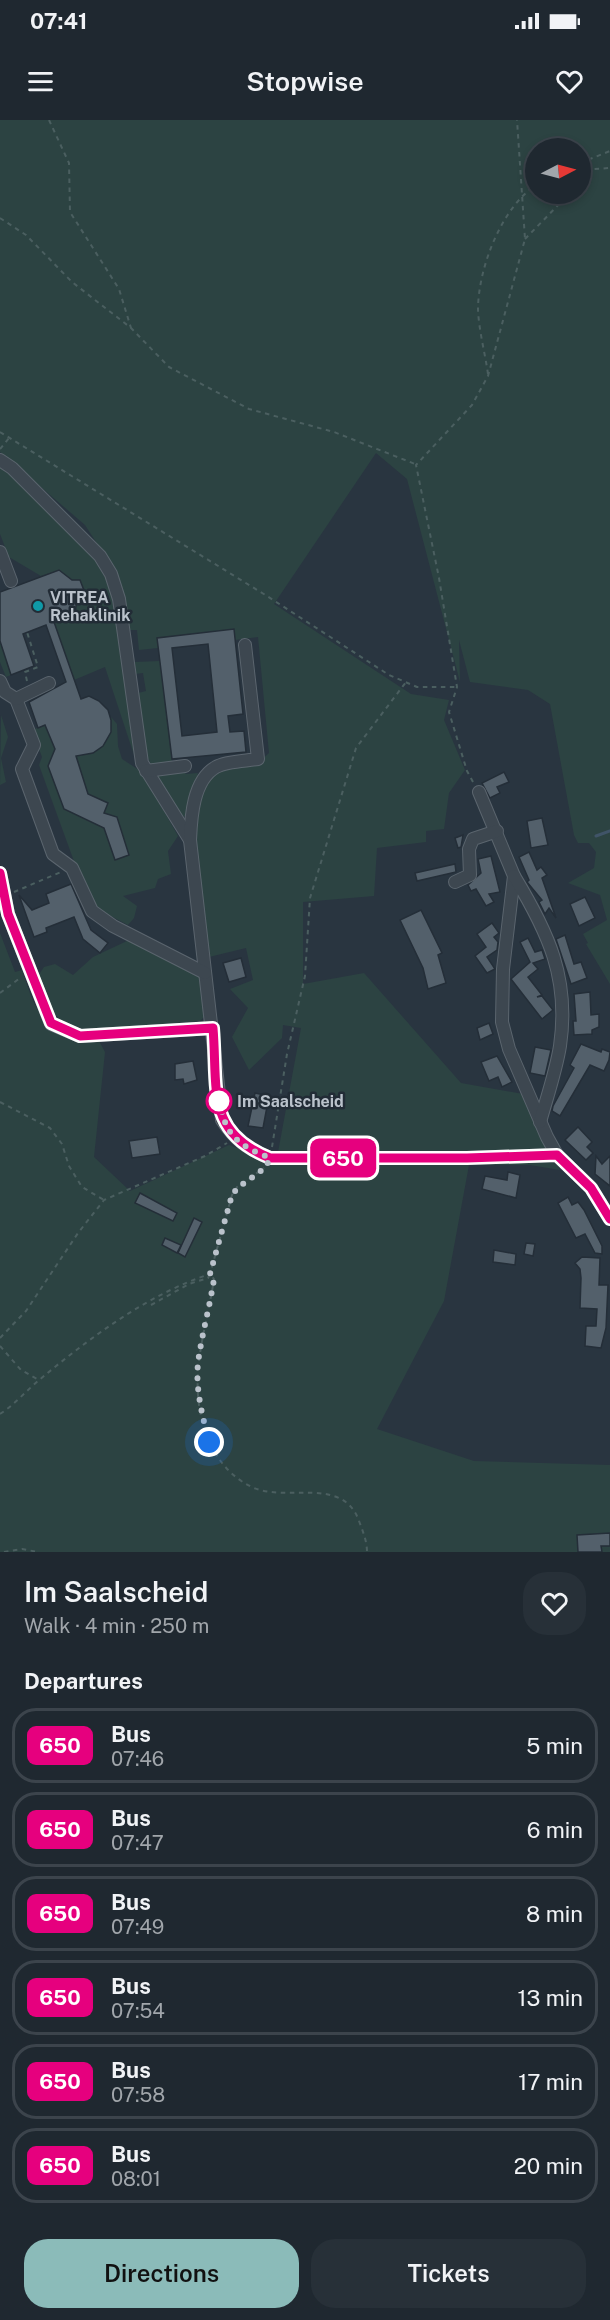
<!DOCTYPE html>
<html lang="en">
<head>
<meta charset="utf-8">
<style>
	:root { --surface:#1f2830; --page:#273038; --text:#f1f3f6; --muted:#a1a6ab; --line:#3c444c; --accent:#8bbbb9 }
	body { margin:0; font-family:"Public Sans",sans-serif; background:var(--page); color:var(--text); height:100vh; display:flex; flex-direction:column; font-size:22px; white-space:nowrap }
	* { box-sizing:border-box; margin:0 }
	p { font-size:20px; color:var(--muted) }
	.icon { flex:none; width:33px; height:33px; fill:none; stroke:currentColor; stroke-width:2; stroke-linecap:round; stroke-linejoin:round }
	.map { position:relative; height:1432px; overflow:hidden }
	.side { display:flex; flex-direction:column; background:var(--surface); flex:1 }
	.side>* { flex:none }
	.badge { padding:0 12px; border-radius:9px; font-size:21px; line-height:39px }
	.needle { width:39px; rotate:84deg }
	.controls { position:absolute; left:525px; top:18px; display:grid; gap:12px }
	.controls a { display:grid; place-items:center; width:66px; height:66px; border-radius:50%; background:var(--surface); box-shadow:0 3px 9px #0003,0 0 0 2px var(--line); font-size:30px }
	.you { position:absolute; width:30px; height:30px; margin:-15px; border:4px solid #fff; border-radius:50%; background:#1a73e8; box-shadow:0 0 0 9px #1a73e833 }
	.map>.badge { position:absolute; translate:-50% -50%; box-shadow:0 0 0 3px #fff }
	h2 { padding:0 24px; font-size:22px; line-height:54px }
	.round { display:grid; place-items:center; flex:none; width:63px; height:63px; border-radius:24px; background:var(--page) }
	.summary { display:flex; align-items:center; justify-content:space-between; height:102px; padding:0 24px }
	h1 { font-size:28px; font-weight:600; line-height:45px }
	.cta { display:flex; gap:12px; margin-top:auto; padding:12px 24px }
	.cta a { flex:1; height:69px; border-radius:24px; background:var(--accent); color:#111; font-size:24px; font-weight:600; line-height:69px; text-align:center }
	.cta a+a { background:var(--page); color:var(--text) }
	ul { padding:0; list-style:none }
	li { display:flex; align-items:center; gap:18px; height:75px; margin:0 12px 9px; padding:0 12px; border:3px solid var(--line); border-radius:24px }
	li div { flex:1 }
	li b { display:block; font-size:22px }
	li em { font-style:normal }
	li .badge { min-width:66px; font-weight:700; text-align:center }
	.status { display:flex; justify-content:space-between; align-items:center; height:42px; padding:0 30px; background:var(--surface); direction:ltr }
	.status svg { height:16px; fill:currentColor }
	header { display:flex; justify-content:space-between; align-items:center; height:78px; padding:0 24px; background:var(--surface); font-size:27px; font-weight:600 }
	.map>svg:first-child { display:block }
</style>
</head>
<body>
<div class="status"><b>07:41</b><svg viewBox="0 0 49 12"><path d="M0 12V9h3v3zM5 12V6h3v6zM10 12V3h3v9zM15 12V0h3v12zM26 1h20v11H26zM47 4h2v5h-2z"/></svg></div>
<header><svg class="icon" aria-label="menu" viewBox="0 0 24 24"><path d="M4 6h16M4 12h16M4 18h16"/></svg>Stopwise<svg class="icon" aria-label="heart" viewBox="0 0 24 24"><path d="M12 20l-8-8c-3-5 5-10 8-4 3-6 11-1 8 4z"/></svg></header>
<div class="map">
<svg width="610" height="1432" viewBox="0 0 610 1432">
	<rect width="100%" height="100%" fill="#293540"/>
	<g fill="#2c4342" fill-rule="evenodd">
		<path d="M0 0H610V864L586 824 588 823 583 814 607 800 600 775 568 763 594 748 596 732 589 723H578L574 715 550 584 528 570 470 562 459 520 460 562 407 359 376 333 274 484 411 574 449 580 444 600 465 650 449 673 444 709 426 711V722L377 728 374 776 303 782V864L364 853 461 963 523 974 560 1050 530 1045H469L444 1181 377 1309 474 1341 610 1345V1432H0V813L15 852 22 850C31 877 40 908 70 919 78 922 90 921 99 921L105 932 94 1037 130 1071 229 1025 276 1043 301 908 283 905 282 918 249 950 232 917 248 888 230 869 253 860 246 828 209 837 202 773H197C196 740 185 665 223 649 243 640 249 653 269 633L258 517 235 520 234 509 158 518V528L139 530 137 510H128L118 456 85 405 0 332ZM536 28H580V74H536Z"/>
		<polygon points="0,344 91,434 108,462 117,500 134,635 105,547 74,560 54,502 75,495 77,478 85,473 80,460 72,460 59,450 41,456 9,437 0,414"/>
		<polygon points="0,522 11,555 6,557 0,542"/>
		<polygon points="160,541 172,642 186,654 198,653 185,696 178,698 146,634 138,573 146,571 143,553 135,554 134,542"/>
		<polygon points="1,595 8,617 1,638 6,662 0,665"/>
		<path d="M110 596 117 604 118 626 122 639 142 652 178 716 168 731 171 754 158 759 155 768 123 776 137 786 134 798 128 805 97 789 75 744 39 645 42 637 32 610 45 605 55 629 48 646 64 689 104 708 115 740 129 735 117 697 104 693 108 683 88 674 76 634C99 632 114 621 110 596Z"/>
		<path d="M129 820 197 854 203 863 206 895 200 901 89 910C54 906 47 887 38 856L44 847 55 844 73 855 93 837Z"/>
	</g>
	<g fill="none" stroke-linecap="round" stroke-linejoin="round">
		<polyline stroke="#405468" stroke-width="3" points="596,716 610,711"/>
	</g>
	<g fill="#53606b" stroke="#242e38" stroke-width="1.5" fill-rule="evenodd">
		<polygon points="59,450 72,460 80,460 85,473 77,478 75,495 54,502 81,579 89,576 99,581 108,590 111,600 111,612 103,626 93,633 76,636 88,674 108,683 104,693 117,697 129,735 115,740 104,708 64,689 48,646 55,629 45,605 38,608 29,582 66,562 46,505 23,514 34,546 11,555 0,521 0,472"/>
		<path d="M234 509 243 594 228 596 230 612 244 611 246 632 172 639 157 518ZM208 524 217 612 182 616 172 528Z"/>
		<polygon points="504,652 509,662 497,667 500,673 490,678 482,663"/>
		<polygon points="542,698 548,725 531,728 527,701"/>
		<polygon points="463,715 461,727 458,728 455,718"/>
		<polygon points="529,732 537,750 541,747 547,755 542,758 556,798 549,788 545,794 539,782 542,780 527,762 529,760 519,737"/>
		<polygon points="491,736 500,772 489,774 494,782 486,786 476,769 471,771 468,765 481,753 478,739"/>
		<polygon points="455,744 456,752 417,761 415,753"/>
		<polygon points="71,764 91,810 108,823 100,833 83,819 74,797 46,808 47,812 34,817 19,775 32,790 49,783 46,774"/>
		<polygon points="585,777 595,798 579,806 570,784"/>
		<polygon points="421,790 442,833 438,835 446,863 428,869 423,848 400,800"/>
		<polygon points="492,803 499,813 494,817 498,822 497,830 487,837 495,849 487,853 475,836 486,827 477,814"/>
		<polygon points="565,815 574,844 581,842 587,858 571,864 556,819"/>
		<polygon points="528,818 535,832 542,830 545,839 533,843 538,849 528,857 542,875 537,877 542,876 553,890 542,899 511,859 530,842 520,822"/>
		<polygon points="241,838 246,857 229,862 223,843"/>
		<polygon points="590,872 591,895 599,894 599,907 592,910 592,914 574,915 573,901 576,901 574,874"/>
		<polygon points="489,903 493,914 480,920 477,908"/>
		<polygon points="581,924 601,932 602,929 610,932 609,940 604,951 590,945 560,996 552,991 553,986 574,948 570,945"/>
		<polygon points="535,927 551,930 545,956 530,953"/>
		<polygon points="497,936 512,962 502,967 498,957 489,961 481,942"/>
		<polygon points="193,941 197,960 184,964 183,959 175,960 175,944"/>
		<polygon points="255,973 269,976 263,1008 248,1006"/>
		<polygon points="578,1007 592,1022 587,1027 593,1033 586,1040 565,1020"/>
		<polygon points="157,1017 160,1034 132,1038 129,1021"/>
		<polygon points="596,1036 602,1044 610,1036 610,1066 595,1054"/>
		<polygon points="508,1052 520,1055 516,1078 482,1069 485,1056 507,1060"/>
		<polygon points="140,1073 177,1093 173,1101 135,1083"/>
		<polygon points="568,1077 572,1085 578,1082 584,1090 602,1126 602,1134 595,1133 585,1114 576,1118 558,1083"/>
		<polygon points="194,1098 202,1102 185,1137 178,1133"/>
		<polygon points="165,1118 181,1125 177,1133 162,1125"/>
		<polygon points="526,1123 535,1124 533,1136 524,1134"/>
		<polygon points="494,1130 516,1134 515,1145 493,1142"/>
		<polygon points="582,1137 600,1138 599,1165 608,1165 606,1208 601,1228 585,1226 586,1206 596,1206 597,1189 580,1188 581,1158 580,1149 575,1143"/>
		<polygon points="610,1413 610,1426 601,1426 602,1432 578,1432 577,1415"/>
	</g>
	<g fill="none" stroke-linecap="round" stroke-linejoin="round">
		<g stroke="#5b656e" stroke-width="14">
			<g id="minor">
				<polyline points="0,340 12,348 100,436 111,454 119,479 142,643 190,720"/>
				<polyline points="0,432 11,461"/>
				<path d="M245 525 258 639C246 641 226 641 216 647 193 660 191 697 190 720L222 1000C235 1020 248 1029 270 1038H467L557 1035"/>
				<polyline points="0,561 5,572 16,579 34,625 22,649 53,734 72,748 92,791 113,806 205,853"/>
				<polyline points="16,579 49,563"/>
				<polyline points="146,651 185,646"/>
				<polyline points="479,672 514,756 503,849 502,902 509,929 547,1017 557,1035 591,1068 610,1099"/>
				<polyline points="0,753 8,794 51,904 80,916 213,908"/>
				<path d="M514 756C548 812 570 858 560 926 556 951 547 977 540 1002"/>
				<polyline points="455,762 470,755 469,729 473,719 497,711"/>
			</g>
		</g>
		<g stroke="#4b5f60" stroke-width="2" stroke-dasharray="4.5 4.5" stroke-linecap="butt">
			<polyline points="49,0 69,43 70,92 119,169 131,208"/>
			<polyline points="580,43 610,31"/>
			<polyline points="580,59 593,49 610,48"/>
			<polyline points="0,98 26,115 72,162 131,208 169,247 249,289 334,312 415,344"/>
			<polyline points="525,119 569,74"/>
			<path d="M488 254C485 233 479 211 478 190 478 149 501 88 536 65"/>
			<polyline points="0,312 267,476 389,555 417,567 457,567"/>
			<polyline points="0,329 9,318"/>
			<polyline points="27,561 25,552 38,547 27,512"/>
			<polyline points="473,662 467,651 449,592 457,567 439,458 416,345 472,285 488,256 525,119 517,0"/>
			<polyline points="14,772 61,752"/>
			<polyline points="0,873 20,858"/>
			<polyline points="0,982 50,1008 62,1024 69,1046 82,1067 104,1080"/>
			<polyline points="272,1027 287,934 305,856 310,778 356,628 406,562"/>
			<path d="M151 1185 189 1164 208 1158 210 1154 214 1159C208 1200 193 1242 199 1285 204 1319 220 1353 254 1368 289 1382 343 1356 359 1401 363 1412 367 1421 367 1432"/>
			<polyline points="0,1218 26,1191 78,1113 104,1080 205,1036 227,1023"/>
			<polyline points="0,1226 21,1250 39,1260"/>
			<path d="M0 1294C14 1285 25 1272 38 1261 88 1219 148 1174 210 1154L232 1075 237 1067 264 1048"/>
			<polyline points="4,1432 22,1429 38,1432"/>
		</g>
		<use href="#minor" stroke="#3d4750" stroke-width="12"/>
	</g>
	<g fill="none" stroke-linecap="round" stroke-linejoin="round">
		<g stroke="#fff" stroke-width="14">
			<path id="line" d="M0 753 8 794 51 903 80 916 213 908C218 968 205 1012 270 1038H467L557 1035 591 1068 610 1099"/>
		</g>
		<use href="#line" stroke="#e6007e" stroke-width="9"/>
		<path stroke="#bac2cb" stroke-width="6" stroke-dasharray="0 10.8" d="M209 1322C202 1294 194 1265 199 1236 203 1210 210 1185 214 1159L210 1154 232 1075C242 1060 264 1055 270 1038 235 1024 224 1014 219 976V981"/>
	</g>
	<circle fill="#0f9aa8" stroke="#222c36" stroke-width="2" cx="38" cy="486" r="6"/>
	<circle fill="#fff" stroke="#e6007e" stroke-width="3" cx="219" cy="981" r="12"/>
	<g text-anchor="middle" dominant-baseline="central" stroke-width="5" stroke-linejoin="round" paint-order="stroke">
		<g font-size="16" font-weight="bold" fill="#bac2cb" stroke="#222c36" text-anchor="start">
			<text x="50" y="477">VITREA<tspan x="50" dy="18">Rehaklinik</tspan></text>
		</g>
		<g font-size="16" font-weight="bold" fill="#bac2cb" stroke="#222c36" text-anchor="start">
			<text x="237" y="981">Im Saalscheid</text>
		</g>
	</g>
</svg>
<div class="controls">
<a><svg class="needle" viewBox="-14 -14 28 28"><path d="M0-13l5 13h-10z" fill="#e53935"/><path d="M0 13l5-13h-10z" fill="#a1a6ab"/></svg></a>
</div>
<div class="you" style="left:209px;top:1322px"></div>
<b class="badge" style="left:343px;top:1038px;background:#e6007e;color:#fff">650</b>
</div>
<section class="side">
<div class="summary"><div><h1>Im Saalscheid</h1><p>Walk · 4 min · 250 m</p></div><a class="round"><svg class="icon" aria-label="heart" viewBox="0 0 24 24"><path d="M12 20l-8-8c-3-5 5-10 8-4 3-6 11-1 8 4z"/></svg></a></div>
<h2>Departures</h2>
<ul>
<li><span class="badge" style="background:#e6007e;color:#fff">650</span><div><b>Bus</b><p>07:46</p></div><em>5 min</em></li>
<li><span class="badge" style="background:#e6007e;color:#fff">650</span><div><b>Bus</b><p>07:47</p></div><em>6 min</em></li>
<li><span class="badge" style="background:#e6007e;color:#fff">650</span><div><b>Bus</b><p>07:49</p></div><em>8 min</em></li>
<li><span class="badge" style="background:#e6007e;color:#fff">650</span><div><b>Bus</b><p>07:54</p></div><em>13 min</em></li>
<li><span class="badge" style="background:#e6007e;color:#fff">650</span><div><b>Bus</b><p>07:58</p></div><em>17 min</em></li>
<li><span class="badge" style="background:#e6007e;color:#fff">650</span><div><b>Bus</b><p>08:01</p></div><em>20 min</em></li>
</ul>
<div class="cta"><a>Directions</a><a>Tickets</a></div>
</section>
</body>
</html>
